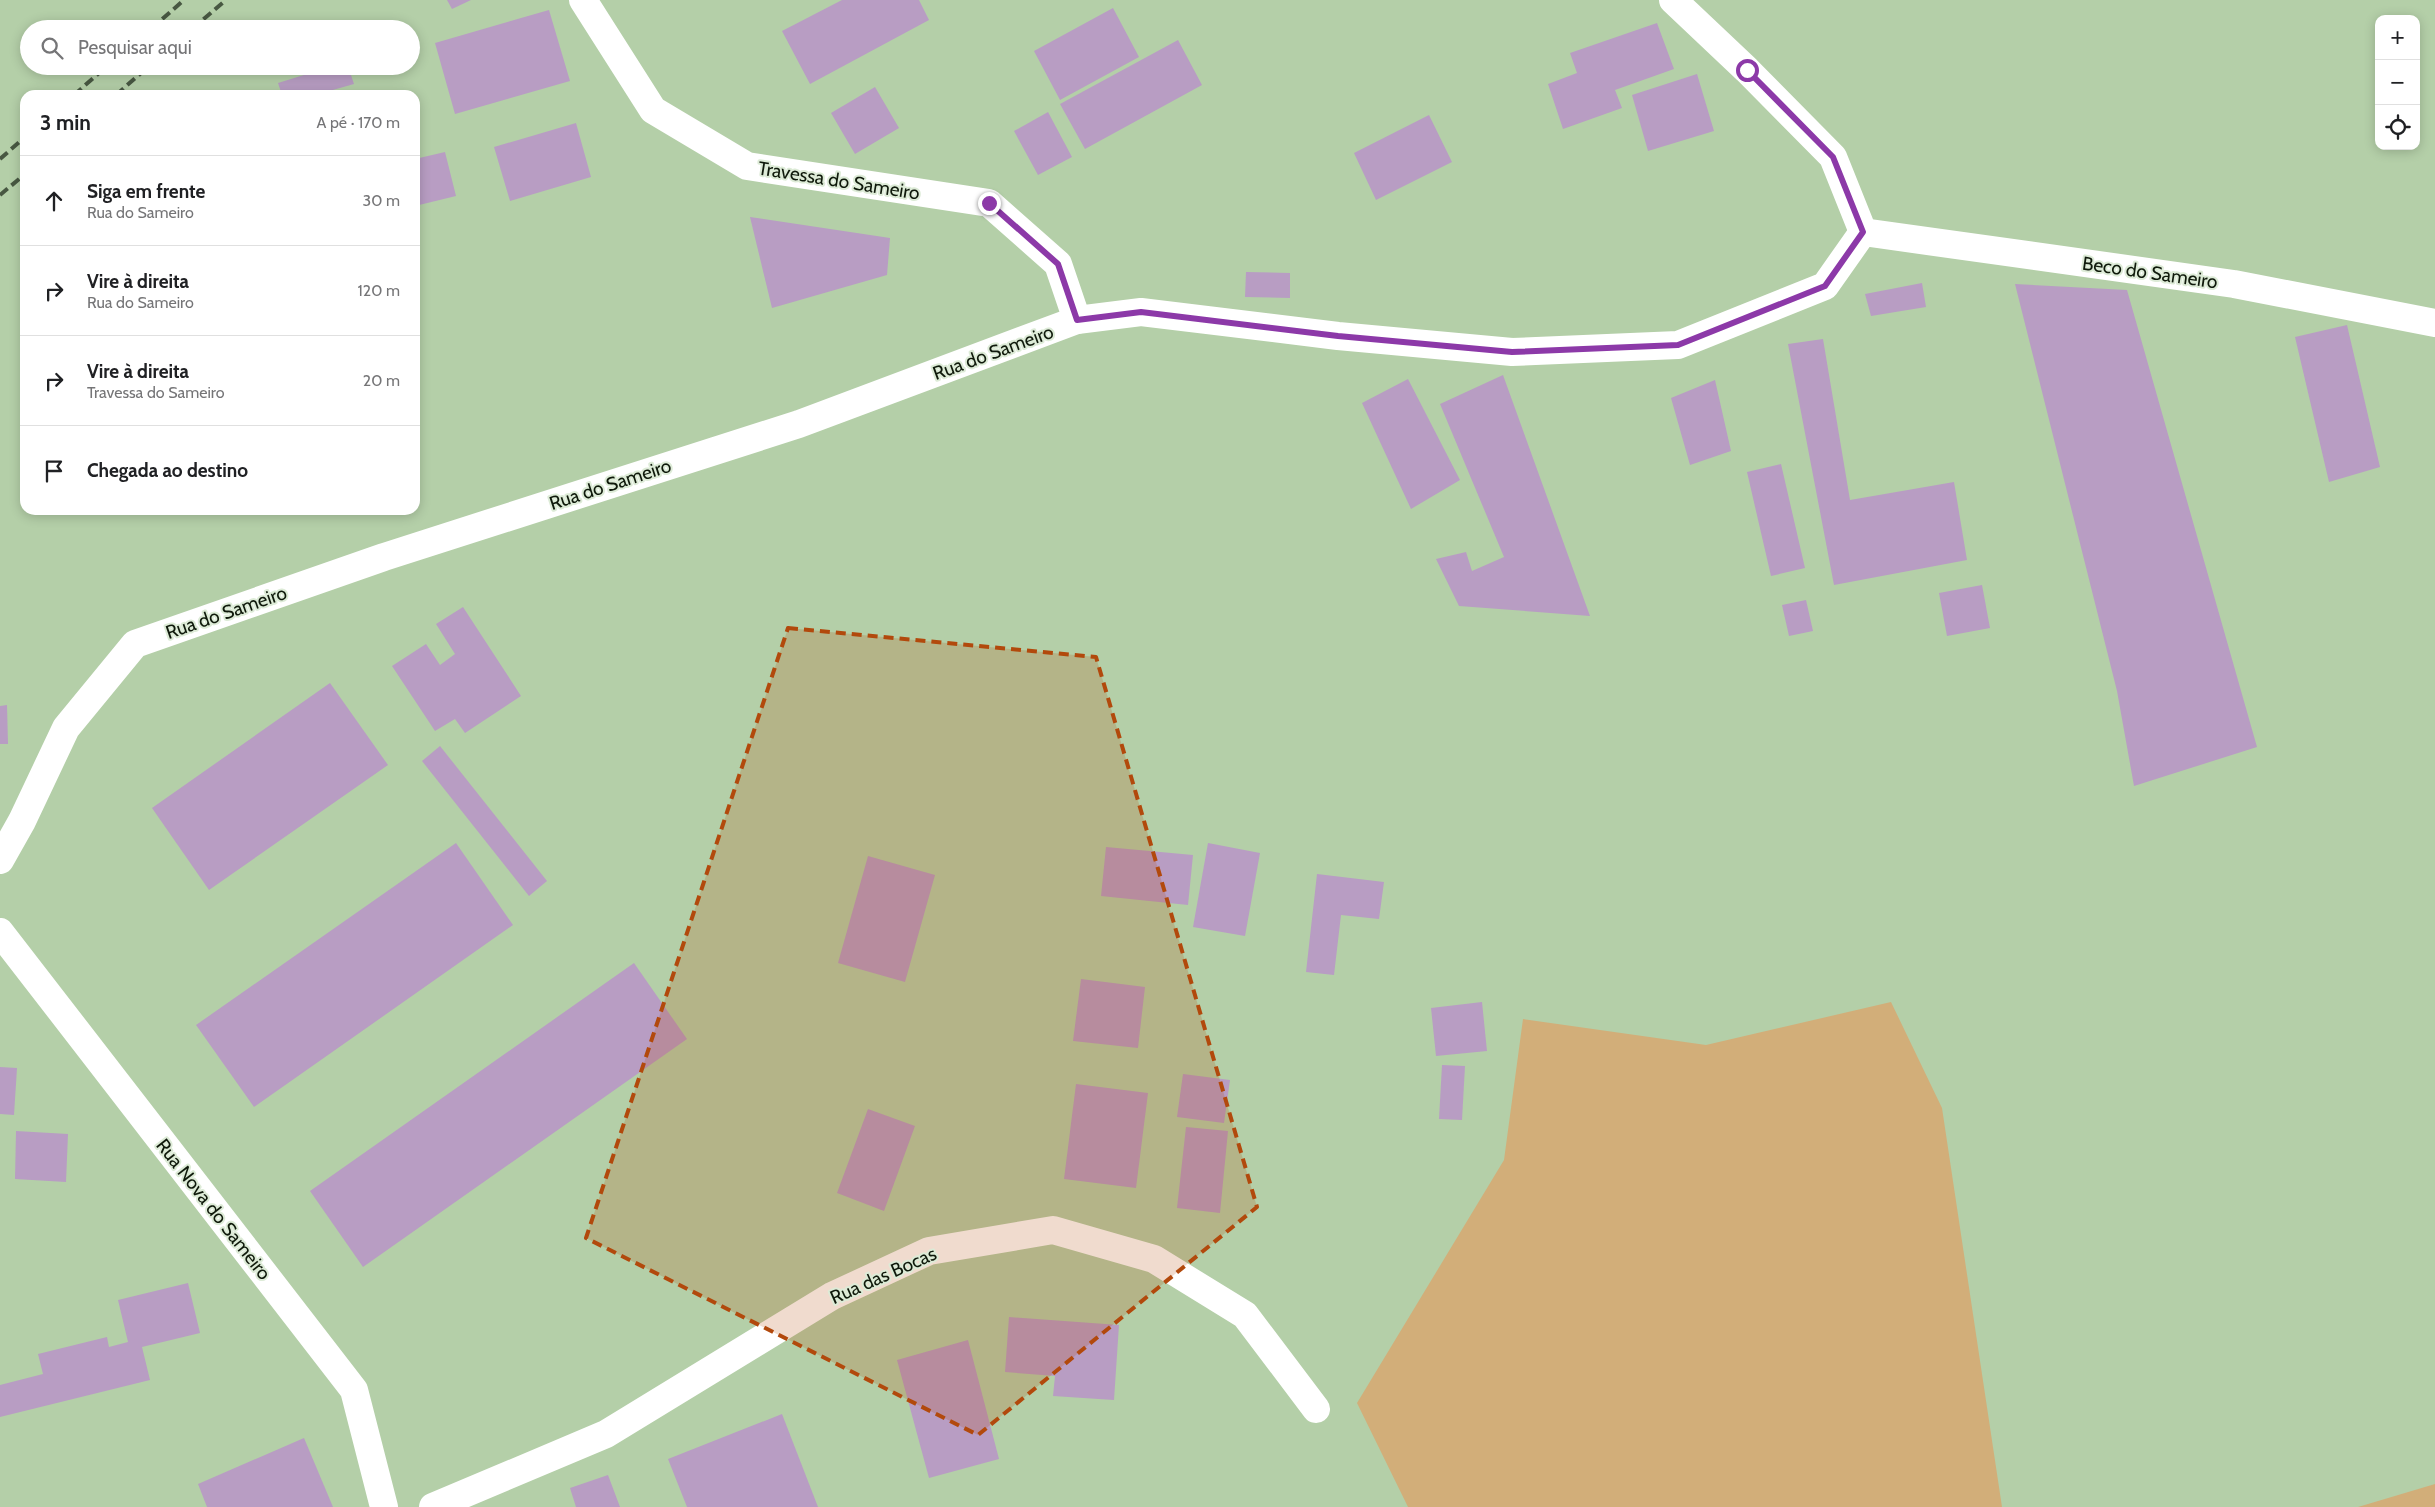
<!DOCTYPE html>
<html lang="pt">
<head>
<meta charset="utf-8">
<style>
  :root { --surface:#fff; --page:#f2f2f2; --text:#202124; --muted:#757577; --line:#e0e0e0 }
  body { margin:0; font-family:Cabin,sans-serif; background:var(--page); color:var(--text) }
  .controls { position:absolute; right:15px; top:15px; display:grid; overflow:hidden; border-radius:10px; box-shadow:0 2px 12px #0003 }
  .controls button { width:45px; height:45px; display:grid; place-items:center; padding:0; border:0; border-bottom:1px solid var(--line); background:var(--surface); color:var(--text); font:25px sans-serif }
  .stop { position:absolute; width:15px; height:15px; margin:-11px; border:4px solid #8c39a8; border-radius:50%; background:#fff }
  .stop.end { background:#8c39a8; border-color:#fff; box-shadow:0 1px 5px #0008 }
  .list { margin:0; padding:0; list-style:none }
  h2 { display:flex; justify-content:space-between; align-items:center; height:65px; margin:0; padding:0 20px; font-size:21px }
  h2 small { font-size:16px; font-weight:400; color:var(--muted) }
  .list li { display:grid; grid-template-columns:32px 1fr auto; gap:15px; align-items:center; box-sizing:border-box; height:90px; padding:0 20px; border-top:1px solid var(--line) }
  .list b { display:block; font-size:19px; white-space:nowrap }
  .list p { margin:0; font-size:16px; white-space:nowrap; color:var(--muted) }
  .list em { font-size:16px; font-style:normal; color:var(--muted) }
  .icon { flex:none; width:28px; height:28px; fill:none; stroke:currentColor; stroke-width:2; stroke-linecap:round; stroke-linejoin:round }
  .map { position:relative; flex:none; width:2435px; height:1507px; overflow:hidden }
  .search { position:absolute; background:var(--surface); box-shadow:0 2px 12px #0003; left:20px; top:20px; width:400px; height:55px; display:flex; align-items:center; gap:12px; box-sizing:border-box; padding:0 18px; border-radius:28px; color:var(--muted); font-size:19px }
  .panel { position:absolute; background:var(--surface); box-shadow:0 2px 12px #0003; left:20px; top:90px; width:400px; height:425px; border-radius:15px }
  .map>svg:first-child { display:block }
  .green { fill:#d2ae79 }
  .building { fill:#b89dc3 }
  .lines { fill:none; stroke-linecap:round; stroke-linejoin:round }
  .minor { stroke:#fff; stroke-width:28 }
  .rail { stroke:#485842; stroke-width:4; stroke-dasharray:10 5; stroke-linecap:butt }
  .route { stroke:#8c39a8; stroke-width:6 }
  .marked { fill:#b2490c; fill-opacity:0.2; stroke:#b2490c; stroke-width:4; stroke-dasharray:10 6; stroke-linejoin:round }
  .labels { text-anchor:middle; stroke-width:4; stroke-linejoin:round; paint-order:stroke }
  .street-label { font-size:19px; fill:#0f190b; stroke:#ddebd7 }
</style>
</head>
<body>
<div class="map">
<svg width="2435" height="1507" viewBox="0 0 2435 1507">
  <rect width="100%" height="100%" fill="#b4cfa8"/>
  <g class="green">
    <path d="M1891 1002 1942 1108 2002 1507H1408L1357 1403 1504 1160 1523 1019 1706 1045Z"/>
    <path d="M2435 1484V1507H2358Z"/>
  </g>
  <g class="building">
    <path d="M447 0H471L452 9Z"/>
    <path d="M842 0H919L929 20 810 84 782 31Z"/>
    <path d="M1113 8 1139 57 1060 100 1034 51Z"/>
    <path d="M549 10 570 81 455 114 435 43Z"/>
    <path d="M1657 23 1674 69 1615 90 1622 108 1563 129 1548 84 1577 73 1570 53Z"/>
    <path d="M1178 40 1202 85 1085 149 1060 104Z"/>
    <path d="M333 66H348L354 84 315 95H282L278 83Z"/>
    <path d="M1697 74 1714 131 1648 151 1632 95Z"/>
    <path d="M875 87 899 128 855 154 831 113Z"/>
    <path d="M1048 112 1072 157 1038 175 1014 131Z"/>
    <path d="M1429 115 1452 162 1376 200 1354 153Z"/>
    <path d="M576 123 591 177 510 201 494 147Z"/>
    <path d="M445 152 456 196 415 206V159Z"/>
    <path d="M750 217 890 238 887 275 772 308Z"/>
    <path d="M1246 272 1290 273V298L1245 297Z"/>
    <path d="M1922 283 1926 307 1871 316 1865 294Z"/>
    <path d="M2015 284 2127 290 2257 747 2134 786 2117 691Z"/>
    <path d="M2347 325 2380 467 2329 482 2295 337Z"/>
    <path d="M1823 339 1850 500 1954 482 1967 560 1834 585 1788 344Z"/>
    <path d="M1503 375 1590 616 1459 606 1436 559 1466 552 1472 571 1504 557 1440 404Z"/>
    <path d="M1408 379 1460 480 1411 509 1362 403Z"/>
    <path d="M1715 380 1731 451 1690 465 1671 398Z"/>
    <path d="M1781 464 1805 568 1771 576 1747 472Z"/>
    <path d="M1982 585 1990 628 1947 636 1939 593Z"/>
    <path d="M1806 600 1813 631 1789 636 1782 605Z"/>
    <path d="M463 607 521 696 465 733 455 719 435 731 392 666 426 644 440 665 455 654 436 624Z"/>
    <path d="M330 683 388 765 209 890 152 808Z"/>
    <path d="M7 705 8 744H0V706Z"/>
    <path d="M440 746 547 881 529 896 422 761Z"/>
    <path d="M456 843 513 925 254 1107 196 1025Z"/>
    <path d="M1208 843 1260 853 1245 936 1193 927Z"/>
    <path d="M1106 847 1193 855 1188 905 1101 896Z"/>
    <path d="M868 856 935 875 905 982 838 963Z"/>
    <path d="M1317 874 1384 882 1379 919 1341 915 1334 975 1306 972Z"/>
    <path d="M634 963 687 1039 363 1267 310 1191Z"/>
    <path d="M1081 979 1145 987 1138 1048 1073 1041Z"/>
    <path d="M1482 1002 1487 1051 1436 1056 1431 1008Z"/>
    <path d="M1442 1065 1465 1066 1462 1120 1439 1119Z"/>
    <path d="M0 1067 17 1068 14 1115 0 1114Z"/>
    <path d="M1183 1074 1230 1080 1224 1123 1177 1117Z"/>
    <path d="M1076 1084 1148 1093 1136 1188 1064 1179Z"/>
    <path d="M868 1109 915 1126 884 1211 837 1193Z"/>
    <path d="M1186 1127 1228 1131 1220 1213 1177 1208Z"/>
    <path d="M16 1131 68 1134 66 1182 15 1179Z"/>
    <path d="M188 1283 200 1333 142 1347 150 1380 0 1417V1385L43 1374 38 1354 107 1337 109 1347 128 1342 118 1300Z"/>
    <path d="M1009 1317 1119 1325 1114 1400 1053 1396 1055 1376 1005 1372Z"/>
    <path d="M968 1340 999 1459 929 1478 897 1360Z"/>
    <path d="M782 1414 818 1507H687L668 1459Z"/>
    <path d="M304 1438 333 1507H207L198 1484Z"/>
    <path d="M608 1475 620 1507H576L570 1488Z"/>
  </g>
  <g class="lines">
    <g class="minor">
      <path d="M583 0 653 110 747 166 989 203 1058 264 1077 320"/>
      <path d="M1673 0 1747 70 1833 157 1863 232"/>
      <path d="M1863 232 2234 284 2435 323"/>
      <path d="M0 860 22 821 66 728 135 644 384 557 799 424 1077 320 1141 312 1338 336 1512 352 1678 345 1825 286 1863 232"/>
      <path d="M0 932 354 1390 384 1507"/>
      <path d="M433 1507 606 1434 832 1296 929 1251 1053 1230 1154 1259 1245 1315 1316 1409"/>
    </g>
    <g class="rail">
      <path d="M151 29 184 0"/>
      <path d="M192 29 226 0"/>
      <path d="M74 95 107 66"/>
      <path d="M116 95 149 66"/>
      <path d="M0 159 25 137"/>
      <path d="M0 195 25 174"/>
    </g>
  </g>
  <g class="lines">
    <path class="route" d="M989 203 1058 264 1077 320 1141 312 1338 336 1512 352 1678 345 1825 286 1863 232 1833 157 1747 70"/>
  </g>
  <path class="marked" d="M788 628 1096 657 1257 1207 978 1435 586 1238Z"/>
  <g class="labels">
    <g class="street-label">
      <text transform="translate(839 180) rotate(9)" y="7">Travessa do Sameiro</text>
      <text transform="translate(2150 272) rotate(8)" y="7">Beco do Sameiro</text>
      <text transform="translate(993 352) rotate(-20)" y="7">Rua do Sameiro</text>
      <text transform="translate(610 484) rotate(-18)" y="7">Rua do Sameiro</text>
      <text transform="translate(226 612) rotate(-19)" y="7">Rua do Sameiro</text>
      <text transform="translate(214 1209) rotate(52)" y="7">Rua Nova do Sameiro</text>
      <text transform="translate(883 1275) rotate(-24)" y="7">Rua das Bocas</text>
    </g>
  </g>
</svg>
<div class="controls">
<button>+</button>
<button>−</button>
<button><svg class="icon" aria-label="locate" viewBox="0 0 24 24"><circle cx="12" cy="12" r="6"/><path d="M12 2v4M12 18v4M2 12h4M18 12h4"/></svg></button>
</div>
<div class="stop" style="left:1747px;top:70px"></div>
<div class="stop end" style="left:989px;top:203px"></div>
<div class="search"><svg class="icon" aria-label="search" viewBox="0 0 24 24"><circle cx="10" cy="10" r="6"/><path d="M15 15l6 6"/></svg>Pesquisar aqui</div>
<section class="panel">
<h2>3 min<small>A pé · 170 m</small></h2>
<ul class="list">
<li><svg class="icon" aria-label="ahead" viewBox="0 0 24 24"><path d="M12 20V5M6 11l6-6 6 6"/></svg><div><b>Siga em frente</b><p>Rua do Sameiro</p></div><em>30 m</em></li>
<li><svg class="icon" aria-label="right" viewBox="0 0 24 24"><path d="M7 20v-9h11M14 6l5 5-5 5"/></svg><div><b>Vire à direita</b><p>Rua do Sameiro</p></div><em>120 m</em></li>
<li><svg class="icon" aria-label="right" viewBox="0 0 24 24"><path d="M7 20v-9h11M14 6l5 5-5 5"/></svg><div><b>Vire à direita</b><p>Travessa do Sameiro</p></div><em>20 m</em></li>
<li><svg class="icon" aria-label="arrive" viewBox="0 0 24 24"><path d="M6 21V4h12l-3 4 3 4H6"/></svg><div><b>Chegada ao destino</b></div></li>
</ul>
</section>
</div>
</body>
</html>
